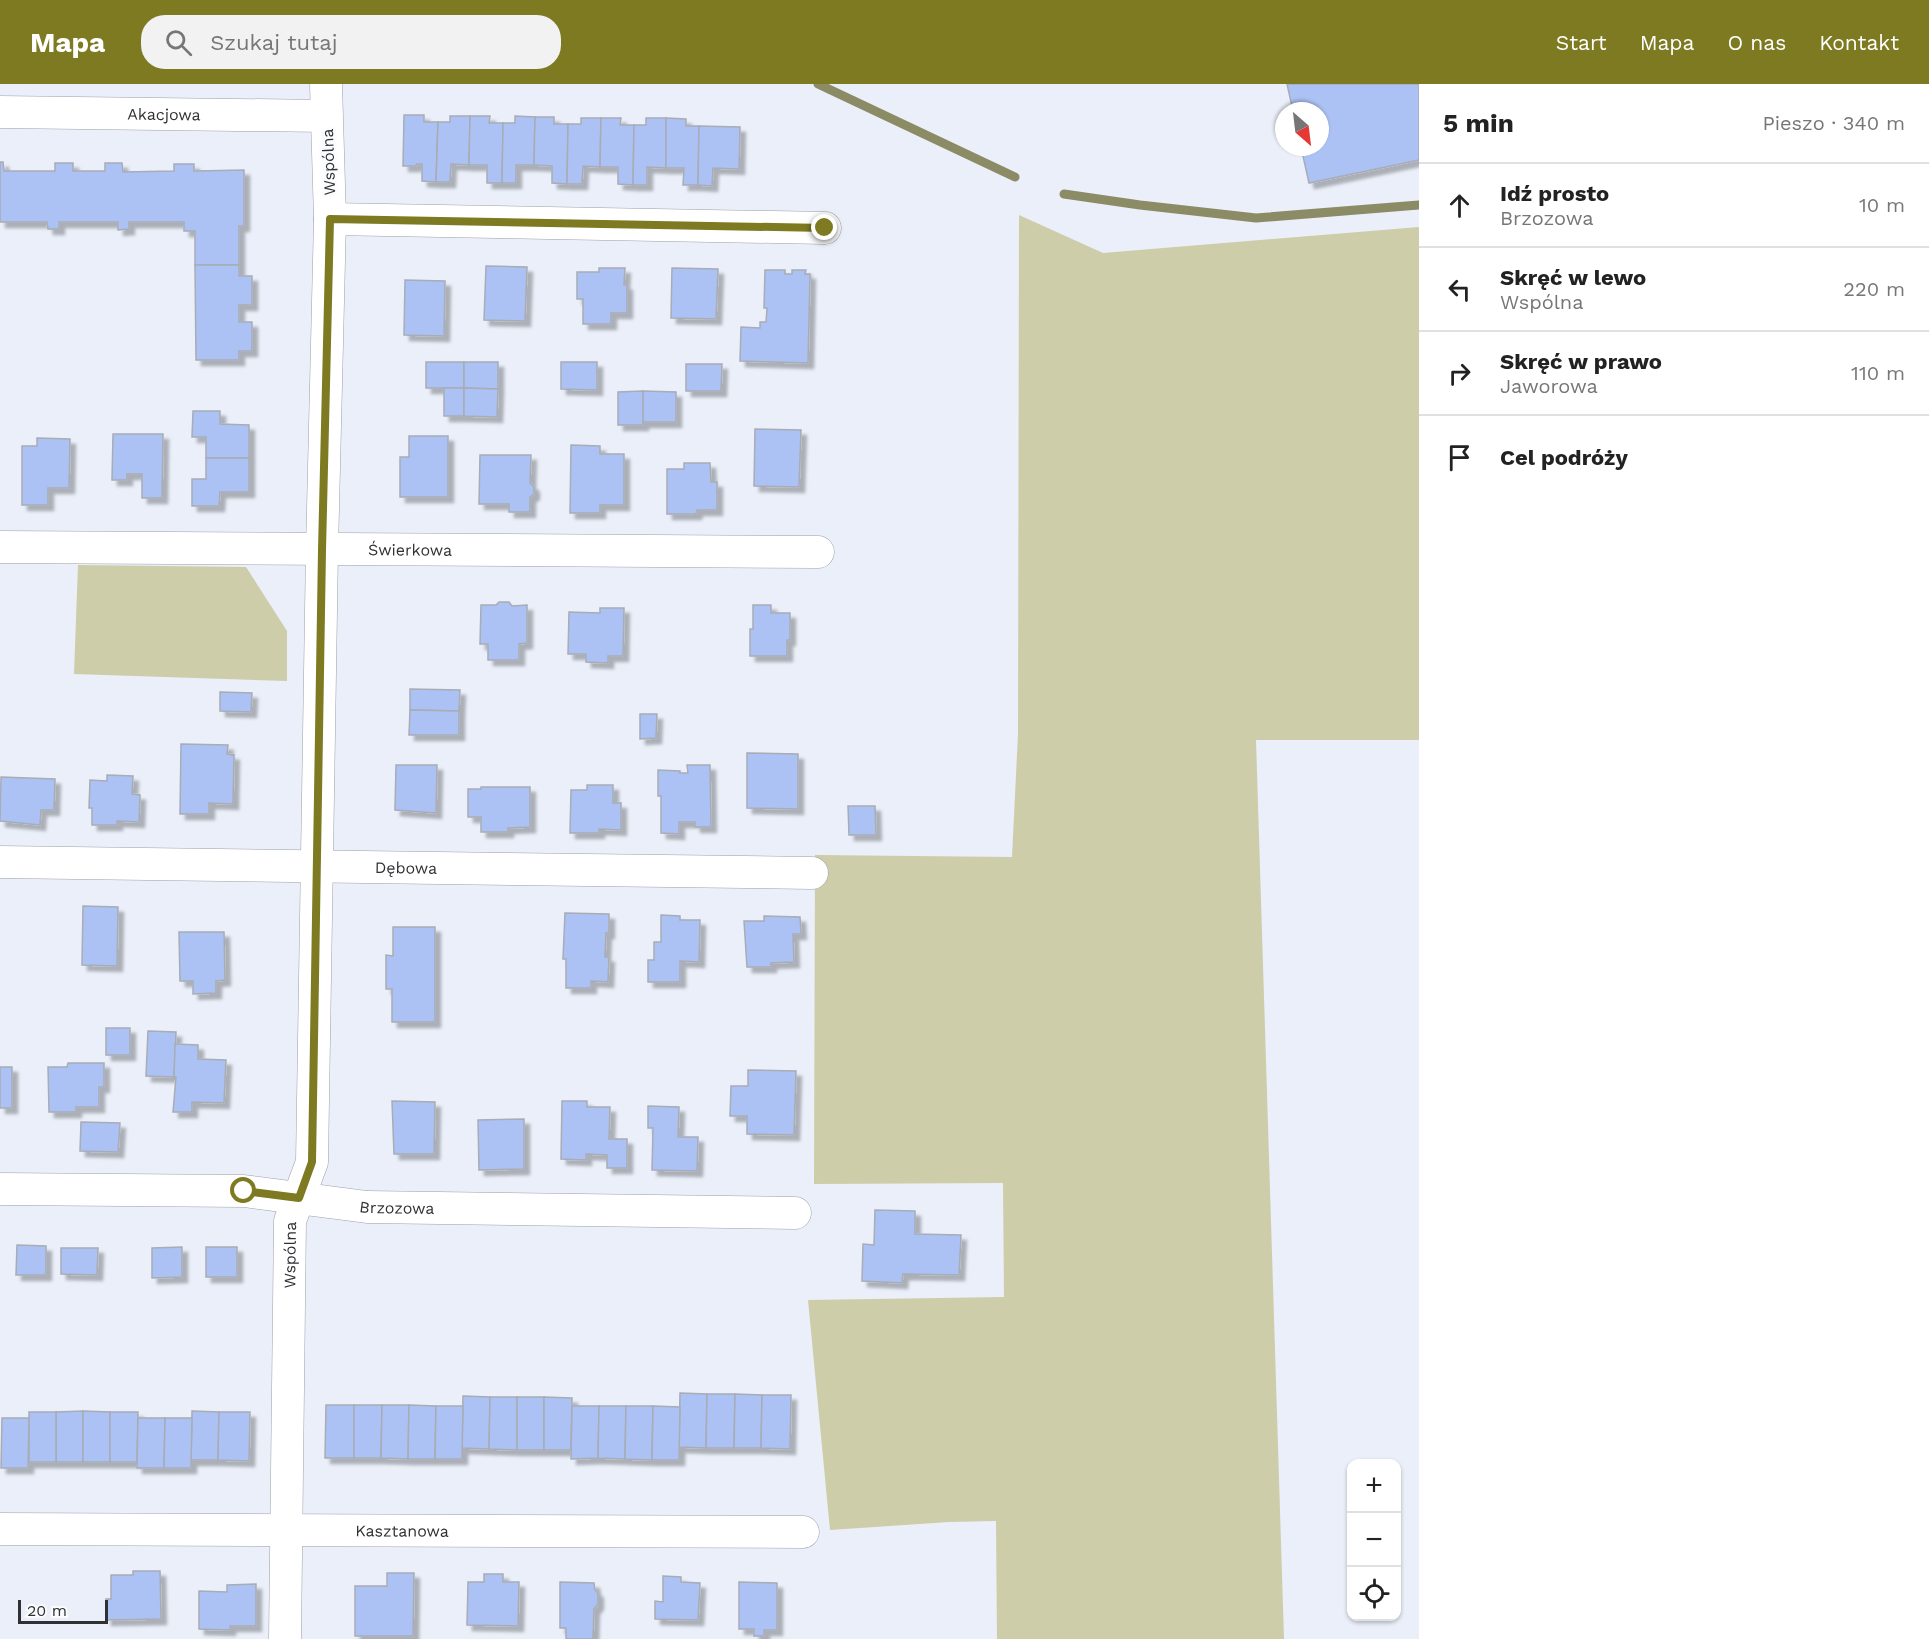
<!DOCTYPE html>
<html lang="pl">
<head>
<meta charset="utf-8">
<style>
  :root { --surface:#fff; --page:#f2f2f2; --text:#222; --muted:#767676; --line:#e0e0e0; --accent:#7d7a21 }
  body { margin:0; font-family:"Work Sans",sans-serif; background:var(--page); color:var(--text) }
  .controls { position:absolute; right:18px; bottom:18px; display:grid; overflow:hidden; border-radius:12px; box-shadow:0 2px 4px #0004 }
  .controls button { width:54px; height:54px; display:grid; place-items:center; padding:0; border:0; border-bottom:2px solid var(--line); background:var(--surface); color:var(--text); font:30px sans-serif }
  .compass { position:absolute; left:1275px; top:18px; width:54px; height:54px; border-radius:50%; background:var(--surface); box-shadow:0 2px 4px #0004; rotate:152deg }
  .scale { position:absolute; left:18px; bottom:15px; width:90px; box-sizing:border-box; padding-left:6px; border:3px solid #2f3134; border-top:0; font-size:16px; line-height:21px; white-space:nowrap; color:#2f3134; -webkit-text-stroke:4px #fbfcfe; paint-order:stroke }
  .stop { position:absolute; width:18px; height:18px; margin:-14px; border:4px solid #7d7a21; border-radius:50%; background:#fff }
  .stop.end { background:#7d7a21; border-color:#fff; box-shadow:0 2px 6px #0008 }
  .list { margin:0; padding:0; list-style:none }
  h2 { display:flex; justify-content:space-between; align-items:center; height:78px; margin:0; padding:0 24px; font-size:26px }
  h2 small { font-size:20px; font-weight:400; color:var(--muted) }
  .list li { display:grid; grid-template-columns:39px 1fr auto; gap:18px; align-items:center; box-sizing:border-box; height:84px; padding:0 24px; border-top:2px solid var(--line) }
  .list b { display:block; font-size:22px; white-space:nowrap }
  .list p { margin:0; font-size:20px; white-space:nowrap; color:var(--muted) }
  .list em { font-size:20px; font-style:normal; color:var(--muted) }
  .icon { flex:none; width:33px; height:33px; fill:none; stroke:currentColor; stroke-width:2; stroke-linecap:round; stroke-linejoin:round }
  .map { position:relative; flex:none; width:1419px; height:1555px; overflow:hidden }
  header { display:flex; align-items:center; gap:36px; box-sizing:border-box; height:84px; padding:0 30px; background:var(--accent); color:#fff }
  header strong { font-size:28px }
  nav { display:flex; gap:33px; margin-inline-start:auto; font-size:21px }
  .search { width:420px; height:54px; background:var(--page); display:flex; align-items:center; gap:15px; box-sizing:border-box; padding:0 21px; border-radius:24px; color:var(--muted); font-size:22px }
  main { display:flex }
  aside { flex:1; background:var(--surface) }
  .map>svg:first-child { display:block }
  .green { fill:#cdcda9 }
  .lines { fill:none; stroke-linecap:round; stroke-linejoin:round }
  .stream { stroke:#8b8b66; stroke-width:9 }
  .building { fill:#adc2f4; stroke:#a7acb5; stroke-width:1.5; filter:url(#shadow) }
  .street-casing { stroke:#9ca0a9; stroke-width:33 }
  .street { stroke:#fff; stroke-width:32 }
  .route { stroke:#7d7a21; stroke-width:8 }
  .labels { text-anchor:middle; stroke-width:6; stroke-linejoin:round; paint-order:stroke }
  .street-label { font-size:16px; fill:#2f3134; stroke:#fbfcfe }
</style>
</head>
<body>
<header>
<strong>Mapa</strong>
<div class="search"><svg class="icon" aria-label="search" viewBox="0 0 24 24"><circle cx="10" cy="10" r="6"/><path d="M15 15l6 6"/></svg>Szukaj tutaj</div>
<nav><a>Start</a><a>Mapa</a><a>O nas</a><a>Kontakt</a></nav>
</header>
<main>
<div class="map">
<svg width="1419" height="1555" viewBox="0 0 1419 1555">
  <defs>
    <filter id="shadow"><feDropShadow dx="5.5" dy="5.5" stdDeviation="1.5" flood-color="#0004"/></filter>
  </defs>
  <rect width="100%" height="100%" fill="#eaeff9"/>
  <g class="green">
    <path d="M1019 131 1103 169 1419 143V656H1256L1284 1555H997L996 1437 949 1438 830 1446 808 1216 1004 1213 1003 1099 814 1100 815 771 1012 773 1018 650Z"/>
    <path d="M78 481 246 483 287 547V597L74 590Z"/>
  </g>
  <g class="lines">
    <g class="stream">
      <path d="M818 0 1015 93"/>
      <path d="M1064 110 1140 121 1256 134 1419 121"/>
    </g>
  </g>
  <g class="building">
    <path d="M1287 0H1419V76L1309 99 1301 63H1320V27H1293Z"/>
    <path d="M404 31H424V38H438L436 98 422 97V80H417L416 82H403Z"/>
    <path d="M450 32H470L469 81 451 80 450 98H436L438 38H450Z"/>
    <path d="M470 32H490L489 39H503L502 99H487V81H469Z"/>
    <path d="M515 32 535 33 534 81H516V99H502L503 39H515Z"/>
    <path d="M535 33H554V40H568L567 100 552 99V82L534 81Z"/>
    <path d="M581 34H601L600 83 583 82 582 100H567L568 40H581Z"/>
    <path d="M601 34H621L620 41H634L633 101 618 100V83H600Z"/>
    <path d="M646 34H666V84L647 83V101H633L634 41H646Z"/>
    <path d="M666 34 686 35V42H699L698 101H683L684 84H666Z"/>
    <path d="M699 42 740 43 739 85 713 84 712 102 698 101Z"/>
    <path d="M0 78H3L4 87H55V79H73V87H105V79H122L123 88 174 87V80H194V87L244 86V142H239V181H195V147H184V138H129V145L118 146V138H59V145H48L47 138H0Z"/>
    <path d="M195 181H239V192H252V221H239V238H252V267H239V276H196Z"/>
    <path d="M486 182 527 183 525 237 484 236Z"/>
    <path d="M599 184H625L624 201H627V229H611V240H583V215H577V188H599Z"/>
    <path d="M672 184 718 185 716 235 671 234Z"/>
    <path d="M765 186H785V190H792V186H806L805 190H810L808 279 740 277 741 243 760 244V238H766L767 224H764Z"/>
    <path d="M405 196 445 197 444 252 404 251Z"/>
    <rect x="426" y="278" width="38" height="26"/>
    <path d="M464 278H498V305L464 304Z"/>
    <path d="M561 278H597V306L561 305Z"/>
    <path d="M686 280H722L721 307H686Z"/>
    <rect x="444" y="304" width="20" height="28"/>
    <path d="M464 304 498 305 497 333 464 332Z"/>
    <path d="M643 307 676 308V338H643Z"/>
    <path d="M643 307V341H618V308Z"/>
    <path d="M193 327H220V340L249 341V374H206V353H192Z"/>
    <path d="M755 345 801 346 799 403 754 402Z"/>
    <path d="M113 350H163L162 414H142V390H127V396H112Z"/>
    <path d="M409 352H448V413H400V373H409Z"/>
    <path d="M37 354 70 355 69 404H48V421H22V362H37Z"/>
    <path d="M571 361 600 362V370H624V421H600V429H570Z"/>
    <path d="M480 371H531L530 399 534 403V410L530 413V428H509V420H479Z"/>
    <path d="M206 374H249V408H220L219 422H192V395H206Z"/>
    <path d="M684 379H710L711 398H717V426H697L696 430H667V385H684Z"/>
    <path d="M499 518H509L512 522 527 521V559L519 560V576H488V560H480L481 521H496Z"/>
    <path d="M753 521H771V529H790V556H787V572H750V545H753Z"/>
    <path d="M600 524H624L623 572H608V579L586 578V570H568L569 528 600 529Z"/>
    <path d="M410 605 460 606 459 627 410 626Z"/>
    <path d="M220 608 252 609 251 628 220 627Z"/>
    <path d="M410 626 459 627V651H409Z"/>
    <path d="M640 630H657L656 654 640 655Z"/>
    <path d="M181 660 228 661 227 670 234 671 233 720 209 719V730H180Z"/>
    <path d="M747 669 798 670V725L747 724Z"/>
    <path d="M396 681H437L436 729 395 726Z"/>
    <path d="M687 681H710L711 743H695V738H679V750L661 749V712H658V686L680 687V689H688Z"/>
    <path d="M107 691 133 692 132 710 140 711 139 738 117 737V741H92V724H89L90 696 107 697Z"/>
    <path d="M1 693 55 695 54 726H41L40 741 0 737Z"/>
    <path d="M587 701H613V719H621V746L599 745V749H570L571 706H587Z"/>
    <path d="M481 703H530V743L508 744V748H481V733H468V705H481Z"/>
    <path d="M848 722H875L876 751H849Z"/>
    <path d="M83 822 118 823 117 882 82 881Z"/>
    <path d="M565 829 609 830V849H606L605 873H609L608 898 591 897V904H566V875H563Z"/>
    <path d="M661 831 680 832V836H700L699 878 680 877V898H648V876H654V858H661Z"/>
    <path d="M764 832 800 833 801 850H793L794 878 771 879V883H747L744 837H764Z"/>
    <path d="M393 843H435V938H392V905H386V871L393 872Z"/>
    <path d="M179 848H224L225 896 216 897V909L193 910V897H180Z"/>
    <rect x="106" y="944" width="24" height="27"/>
    <path d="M148 947 176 948 174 993 146 992Z"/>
    <path d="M175 960 198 961V975L226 976 224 1019 192 1018V1028H173L176 993H174Z"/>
    <path d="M68 979H104V1003H99V1023H76V1028H49L48 983H67Z"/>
    <rect x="0" y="983" width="12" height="41"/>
    <path d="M748 986 796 987 794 1051 747 1050V1032H730L731 1002H748Z"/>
    <path d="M392 1017 435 1018 434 1070H394Z"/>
    <path d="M562 1017H587V1023H610L609 1055H627V1084H607V1071L586 1070V1076L561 1075Z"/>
    <path d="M648 1022 679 1023 678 1053H698L697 1087 652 1086 653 1044H648Z"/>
    <path d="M524 1035V1085L479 1086 478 1036Z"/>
    <path d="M81 1038 120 1039 118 1068 80 1067Z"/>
    <path d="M875 1126 915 1127V1150L961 1151 959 1191 903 1190 902 1199 862 1197 863 1160 874 1161Z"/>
    <path d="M17 1161 46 1162V1191H16Z"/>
    <path d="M182 1163V1193L152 1194V1164Z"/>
    <rect x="206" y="1163" width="31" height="30"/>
    <path d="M61 1164H98L97 1191 61 1190Z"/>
    <path d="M680 1309 707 1310 706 1364 679 1363Z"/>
    <path d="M707 1310H735L734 1364H706Z"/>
    <path d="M735 1310 762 1311 761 1364H734Z"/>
    <path d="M762 1311H791L790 1365 761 1364Z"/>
    <path d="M463 1312 490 1313 489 1365 462 1364Z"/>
    <path d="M490 1313H517V1366L489 1365Z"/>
    <rect x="517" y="1313" width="27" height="53"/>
    <path d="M544 1313 572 1314 571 1366H544Z"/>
    <path d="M326 1321H354V1374H325Z"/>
    <path d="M354 1321H382L381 1374H354Z"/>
    <path d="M382 1321H409L408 1375 381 1374Z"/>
    <path d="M409 1321 436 1322 435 1375H408Z"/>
    <path d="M436 1322H463L462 1375H435Z"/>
    <path d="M572 1322H599L598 1374 571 1375Z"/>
    <path d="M599 1322H626L625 1375 598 1374Z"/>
    <path d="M626 1322H653L652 1376 625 1375Z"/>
    <path d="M653 1322 680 1323 679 1376H652Z"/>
    <path d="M83 1327V1378H56V1328Z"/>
    <path d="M83 1327 110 1328V1378H83Z"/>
    <path d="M192 1327 219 1328 218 1376H191Z"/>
    <rect x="29" y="1328" width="27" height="50"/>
    <path d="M110 1328H138L137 1378H110Z"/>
    <path d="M219 1328H250L249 1377 218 1376Z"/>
    <path d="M2 1334H29L28 1384H1Z"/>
    <path d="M138 1334H165L164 1384H137Z"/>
    <path d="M165 1334H192L191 1384H164Z"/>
    <path d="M133 1487H160L161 1535 106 1536V1515H111V1491H133Z"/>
    <path d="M387 1489H414L413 1552H355V1502H387Z"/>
    <path d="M484 1490H503V1498H519L518 1542 467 1541 468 1498H484Z"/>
    <path d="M663 1492 681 1493V1498L700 1499 698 1536 655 1535V1517L663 1518Z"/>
    <path d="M560 1498 594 1499 595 1506 598 1509V1520L594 1525 593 1555H566V1544H560Z"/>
    <path d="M739 1498 777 1499V1546H764V1552H754V1545H739Z"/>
    <path d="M256 1500V1542H230V1546L199 1545V1507L227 1508V1501Z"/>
  </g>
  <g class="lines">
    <g class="street-casing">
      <g id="street">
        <path id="s1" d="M0 28 326 32"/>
        <path d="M330 135 825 144"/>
        <path id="s2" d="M0 463 818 468"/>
        <path id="s3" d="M0 778 812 789"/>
        <path id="s4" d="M0 1105 244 1107 367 1123 795 1129"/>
        <path id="s5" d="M0 1445 803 1448"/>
        <path id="s6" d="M285 1555 290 1137 312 1078 322 466 330 135 326 0"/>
      </g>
    </g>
    <use href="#street" class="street"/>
  </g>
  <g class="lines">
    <path class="route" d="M244 1107 299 1114 312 1078 322 466 330 135 825 144"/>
  </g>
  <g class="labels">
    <g class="street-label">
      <text dy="6" stroke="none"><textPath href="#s1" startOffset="164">Akacjowa</textPath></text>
      <text transform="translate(328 78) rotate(-92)" y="6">Wspólna</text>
      <text dy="6" stroke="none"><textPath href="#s2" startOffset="410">Świerkowa</textPath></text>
      <text dy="6" stroke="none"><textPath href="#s3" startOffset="406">Dębowa</textPath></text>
      <text dy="6" stroke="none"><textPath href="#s4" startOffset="398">Brzozowa</textPath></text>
      <text dy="6" stroke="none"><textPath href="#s6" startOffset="384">Wspólna</textPath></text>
      <text dy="6" stroke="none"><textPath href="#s5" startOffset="402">Kasztanowa</textPath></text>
    </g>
  </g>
</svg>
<div class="controls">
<button>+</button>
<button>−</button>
<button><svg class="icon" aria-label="locate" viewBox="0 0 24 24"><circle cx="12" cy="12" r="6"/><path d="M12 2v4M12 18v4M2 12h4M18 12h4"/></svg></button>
</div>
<svg class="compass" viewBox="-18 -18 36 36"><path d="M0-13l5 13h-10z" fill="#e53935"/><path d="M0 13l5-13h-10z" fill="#767676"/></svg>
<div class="scale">20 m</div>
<div class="stop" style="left:244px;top:1107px"></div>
<div class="stop end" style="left:825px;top:144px"></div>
</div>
<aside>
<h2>5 min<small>Pieszo · 340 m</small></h2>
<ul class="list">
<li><svg class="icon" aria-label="ahead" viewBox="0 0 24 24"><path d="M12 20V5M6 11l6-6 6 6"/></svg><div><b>Idź prosto</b><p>Brzozowa</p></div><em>10 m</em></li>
<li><svg class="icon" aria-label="left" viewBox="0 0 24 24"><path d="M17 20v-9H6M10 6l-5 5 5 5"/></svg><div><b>Skręć w lewo</b><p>Wspólna</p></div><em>220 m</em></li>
<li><svg class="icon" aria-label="right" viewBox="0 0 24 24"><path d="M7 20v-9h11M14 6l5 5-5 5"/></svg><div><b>Skręć w prawo</b><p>Jaworowa</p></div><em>110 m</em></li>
<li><svg class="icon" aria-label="arrive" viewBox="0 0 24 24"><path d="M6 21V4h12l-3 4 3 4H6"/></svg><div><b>Cel podróży</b></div></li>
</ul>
</aside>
</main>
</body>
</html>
